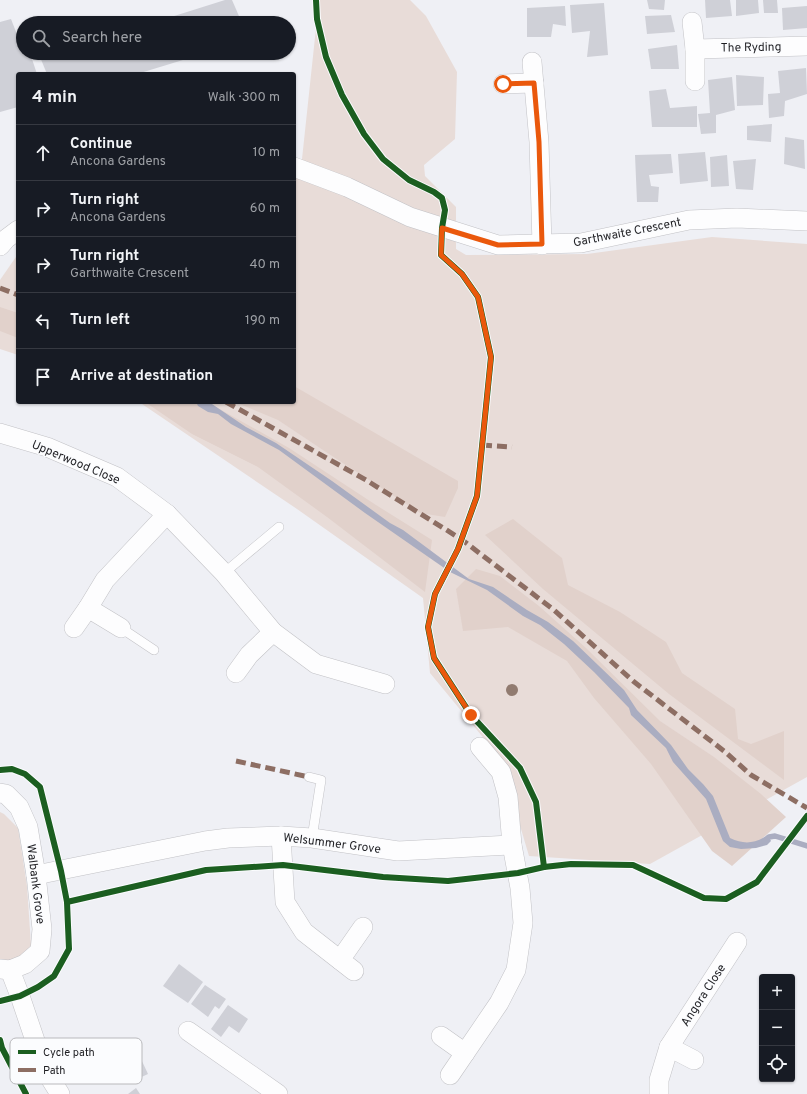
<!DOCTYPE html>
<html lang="en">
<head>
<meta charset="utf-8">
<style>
  :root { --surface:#171b24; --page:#20242c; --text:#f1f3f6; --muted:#9ea1a6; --line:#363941 }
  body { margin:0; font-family:Overpass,sans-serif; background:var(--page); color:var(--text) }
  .controls { position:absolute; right:12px; bottom:12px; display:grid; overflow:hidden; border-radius:4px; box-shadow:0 1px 3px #0004 }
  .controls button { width:36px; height:36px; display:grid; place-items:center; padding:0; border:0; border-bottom:1px solid var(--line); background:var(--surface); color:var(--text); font:20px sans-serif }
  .stop { position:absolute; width:12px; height:12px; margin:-9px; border:3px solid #ea580c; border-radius:50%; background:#fff }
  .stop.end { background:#ea580c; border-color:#fff; box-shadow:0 1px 4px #0008 }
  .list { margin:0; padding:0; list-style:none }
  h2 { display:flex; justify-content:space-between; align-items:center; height:52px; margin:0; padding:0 16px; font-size:17px }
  h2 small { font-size:13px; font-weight:400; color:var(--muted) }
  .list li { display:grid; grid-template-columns:26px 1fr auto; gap:12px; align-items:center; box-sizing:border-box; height:56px; padding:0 16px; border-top:1px solid var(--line) }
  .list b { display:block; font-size:15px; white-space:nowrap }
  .list p { margin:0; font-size:13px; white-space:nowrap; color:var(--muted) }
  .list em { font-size:13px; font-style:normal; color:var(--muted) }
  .icon { flex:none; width:22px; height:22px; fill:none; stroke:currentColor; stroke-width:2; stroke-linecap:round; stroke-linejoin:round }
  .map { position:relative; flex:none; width:807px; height:1094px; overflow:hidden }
  .search { position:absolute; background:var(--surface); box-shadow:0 1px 3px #0004; left:16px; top:16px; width:280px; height:44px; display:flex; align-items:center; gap:10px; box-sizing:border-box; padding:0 14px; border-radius:22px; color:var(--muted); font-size:15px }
  .panel { position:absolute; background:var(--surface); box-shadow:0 1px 3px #0004; left:16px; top:72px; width:280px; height:332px; border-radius:4px }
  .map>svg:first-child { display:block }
  .green { fill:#e8dcd8 }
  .forest { fill:#e1d1cb }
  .water { fill:#aaadc1 }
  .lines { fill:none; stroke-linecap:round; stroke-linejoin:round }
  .stream { stroke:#aaadc1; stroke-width:5.5 }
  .building { fill:#cfd0d7 }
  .service-casing { stroke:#c2c2c6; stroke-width:10 }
  .minor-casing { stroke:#c2c2c6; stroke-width:20 }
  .service { stroke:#fdfdfe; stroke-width:9 }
  .minor { stroke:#fdfdfe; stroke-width:19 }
  .quiet { stroke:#8d6e63; stroke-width:5; stroke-dasharray:10 5; stroke-linecap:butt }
  .cycleway-casing { stroke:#fbfcfe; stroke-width:8 }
  .cycleway { stroke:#1b5e20; stroke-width:6 }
  .tree { fill:#917b70 }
  .route { stroke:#ea580c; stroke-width:5 }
  .labels { text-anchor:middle; stroke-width:3; stroke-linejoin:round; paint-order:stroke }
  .street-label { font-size:12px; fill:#1e1e22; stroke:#fbfcfe }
  .key { fill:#fbfcfe; stroke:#b9b9bc; stroke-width:1 }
  .key-label { font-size:11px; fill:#1e1e22 }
</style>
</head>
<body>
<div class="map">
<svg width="807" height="1094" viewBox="0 0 807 1094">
  <rect width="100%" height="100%" fill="#eff0f5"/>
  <g class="green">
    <path d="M319 0H410L426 16 457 72 455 139 424 165 425 176 456 207V249L466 255 587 254 712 237 807 244V777L650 864 529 856 500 758 430 673 423 598 297 509 139 402H294V160L302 159Z"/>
    <path d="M18 254V355L0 349V280Z"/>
    <path d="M0 812 4 814 18 828 27 886 31 945 19 961 0 963Z"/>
  </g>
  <g class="forest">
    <path d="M0 307 18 313V338L0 331Z"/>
    <path d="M294 386 458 481V488L445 517 420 513 332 456 278 420 235 402H294Z"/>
    <path d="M145 402H207L289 448 376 505 432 540 425 592 327 517 258 467 192 434Z"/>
    <path d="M513 519 562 558 568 585 620 612 666 642 682 673 735 709 738 739 751 744 784 731V780L669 694 543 589 485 535Z"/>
    <path d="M476 569 500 576 539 606 586 648 660 721 714 757 761 794 786 817 732 866 712 851 651 764 594 698 567 661 508 627 463 631 456 589Z"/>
  </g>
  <path class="water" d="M196 402H209L246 427 276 443 332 481 390 523 403 530 469 579 493 587 527 610 548 622 573 641 624 690 637 710 671 745 688 769 703 784 713 796 730 838C743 844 752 844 765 837H769L771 841 767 845 756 848 741 849 730 847 723 841 706 799 673 762 666 748 631 715 629 708 594 672 564 644 540 625 523 616 487 590 450 572 365 513 279 450 231 424 218 414 208 412 198 406Z"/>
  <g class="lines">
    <path class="stream" d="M764 841 769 837 775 836 807 846"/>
  </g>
  <g class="building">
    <path d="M225 0H232L242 23H152Z"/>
    <path d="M647 0H665L664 10 649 9Z"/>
    <path d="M705 0H730L732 16 706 18Z"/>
    <path d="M736 0H758L759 13 736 16Z"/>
    <path d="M763 0H777L778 13H764Z"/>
    <path d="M604 3 608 55 587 57 590 31 572 33 570 5Z"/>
    <path d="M565 6 566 26 553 24 551 37H527V8Z"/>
    <path d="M807 6V28L783 30 782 8Z"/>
    <path d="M671 15 675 32 647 34 645 16Z"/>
    <path d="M11 19 18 37 23 35V53H30L37 74H18V107L0 112V22Z"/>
    <path d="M677 45 679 69H651L648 49Z"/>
    <path d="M53 53H206L137 74H47L40 57Z"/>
    <path d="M806 68 807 94 785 101 784 116 769 118 768 94 780 93 778 71Z"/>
    <path d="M736 75 764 77 763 105 737 106Z"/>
    <path d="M732 77 735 110 716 115V133L701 134 698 114 710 113 708 80Z"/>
    <path d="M666 89 670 108 697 106V127H652L649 91Z"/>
    <path d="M772 124 771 142 747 140V126Z"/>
    <path d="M785 137 804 140 805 169 784 164Z"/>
    <path d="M705 152 708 181 680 184 678 154Z"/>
    <path d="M671 154 673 173 649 175 651 186 659 187 658 202H637L635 155Z"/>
    <path d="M727 155 729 186 711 187 710 157Z"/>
    <path d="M756 159 753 190 736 189 733 161Z"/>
    <path d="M179 964 203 982 188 1003 163 986Z"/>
    <path d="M205 985 226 999 219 1009 215 1006 208 1017 191 1004Z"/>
    <path d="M228 1005 248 1019 239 1033 229 1026 221 1037 211 1029Z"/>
    <path d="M121 1039 133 1063 141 1059 148 1074 133 1081 125 1067 111 1074 98 1050Z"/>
    <path d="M136 1088 140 1094H128Z"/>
  </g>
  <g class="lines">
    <g class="service-casing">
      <g id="service">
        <path d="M224 573 279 527"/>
        <path d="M121 628 154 650"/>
        <path d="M309 777 321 780 312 838"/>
      </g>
    </g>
    <g class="minor-casing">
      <g id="minor">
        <path d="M692 22 695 49V81"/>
        <path d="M695 49 807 46"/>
        <path d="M532 62 539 142 542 245"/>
        <path d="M503 84 534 83"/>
        <path d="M294 167 347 187 410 217 498 245 581 243 689 220 737 218 807 221"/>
        <path d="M0 246 6 239 18 230"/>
        <path d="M0 433 47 447 117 477 167 514 224 573 273 632 316 664 385 684"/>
        <path d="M88 608 121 628"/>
        <path d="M74 628 88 608 105 580 167 514"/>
        <path d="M236 673 249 655 273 632"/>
        <path d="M0 793 6 794 19 807 28 827 36 875 42 929 40 951 25 964 10 970 0 969"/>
        <path d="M281 836 285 902 304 932 354 971"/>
        <path d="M36 875 205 841 228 838 281 836 312 838 398 851 512 845"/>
        <path d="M340 960 363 927"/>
        <path d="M10 970 20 996 45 1070 60 1094"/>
        <path d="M188 1031 278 1094"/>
        <path d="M441 1036 465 1053"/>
        <path d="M669 1047 694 1060"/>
        <path d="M450 1075 499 1003 516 970 523 923 520 888 512 845 508 797 501 772 480 747"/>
        <path d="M659 1094V1080L669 1047 737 942"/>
      </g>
    </g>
    <use href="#service" class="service"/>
    <use href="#minor" class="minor"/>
    <g class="quiet">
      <path d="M0 288 18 295"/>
      <path d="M226 402 366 480 461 539 554 610 633 681 724 751 751 775 807 808"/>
      <path d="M482 445 512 447"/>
      <path d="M236 761 309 777"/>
    </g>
    <g class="cycleway-casing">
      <g id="cycleway">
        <path d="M316 0 317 19 326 57 342 95 364 134 383 159 409 180 434 192 442 198 445 210 442 228 441 255 462 274 478 297 491 357 477 496 458 549 435 594 428 627 434 658 471 715 520 768 536 802 544 867"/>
        <path d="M0 770 12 769 25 774 40 787 61 871 67 902"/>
        <path d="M0 1001 20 996 38 987 54 976 69 949 67 902 206 870 283 865 383 877 448 881 518 873 544 867 571 864 633 865 704 898 726 899 757 882 807 816"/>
        <path d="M0 1040 2 1048 26 1094"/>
      </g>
    </g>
    <use href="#cycleway" class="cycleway"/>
  </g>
  <circle class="tree" cx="512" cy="690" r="6"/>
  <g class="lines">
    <path class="route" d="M471 715 434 658 428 627 435 594 458 549 477 496 491 357 478 297 462 274 441 255 442 228 498 245 542 244 539 142 534 83 503 84"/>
  </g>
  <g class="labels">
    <g class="street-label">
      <text transform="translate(751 47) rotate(-1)" y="4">The Ryding</text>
      <text transform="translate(627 232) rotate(-11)" y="4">Garthwaite Crescent</text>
      <text transform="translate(76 462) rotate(23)" y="4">Upperwood Close</text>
      <text transform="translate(332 843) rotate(7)" y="4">Welsummer Grove</text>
      <text transform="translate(36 884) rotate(83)" y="4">Walbank Grove</text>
      <text transform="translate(703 995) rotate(-57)" y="4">Angora Close</text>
    </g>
  </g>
  <rect x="10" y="1038" width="132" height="46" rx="6" class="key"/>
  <rect x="18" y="1050" width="18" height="4" fill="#1b5e20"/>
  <rect x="18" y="1068" width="18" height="4" fill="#8d6e63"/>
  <g class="key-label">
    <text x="43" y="1056">Cycle path</text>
    <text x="43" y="1074">Path</text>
  </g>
</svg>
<div class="controls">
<button>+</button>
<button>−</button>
<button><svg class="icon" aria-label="locate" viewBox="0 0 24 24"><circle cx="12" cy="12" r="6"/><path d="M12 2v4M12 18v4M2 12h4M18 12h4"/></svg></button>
</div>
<div class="stop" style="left:503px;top:84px"></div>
<div class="stop end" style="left:471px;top:715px"></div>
<div class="search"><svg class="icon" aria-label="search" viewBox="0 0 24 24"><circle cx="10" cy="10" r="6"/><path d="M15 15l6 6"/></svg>Search here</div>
<section class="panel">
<h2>4 min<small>Walk · 300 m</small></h2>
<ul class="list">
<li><svg class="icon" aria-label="ahead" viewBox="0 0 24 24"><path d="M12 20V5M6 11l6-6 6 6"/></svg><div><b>Continue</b><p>Ancona Gardens</p></div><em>10 m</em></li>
<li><svg class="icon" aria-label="right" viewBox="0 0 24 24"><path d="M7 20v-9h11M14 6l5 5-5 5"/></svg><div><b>Turn right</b><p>Ancona Gardens</p></div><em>60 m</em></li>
<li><svg class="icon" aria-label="right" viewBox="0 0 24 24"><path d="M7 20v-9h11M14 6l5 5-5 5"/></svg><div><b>Turn right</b><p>Garthwaite Crescent</p></div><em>40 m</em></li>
<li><svg class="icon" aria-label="left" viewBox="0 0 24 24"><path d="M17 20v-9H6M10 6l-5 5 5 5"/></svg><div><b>Turn left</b></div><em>190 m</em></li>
<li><svg class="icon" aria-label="arrive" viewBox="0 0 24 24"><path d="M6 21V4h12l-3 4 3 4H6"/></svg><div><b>Arrive at destination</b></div></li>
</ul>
</section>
</div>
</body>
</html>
